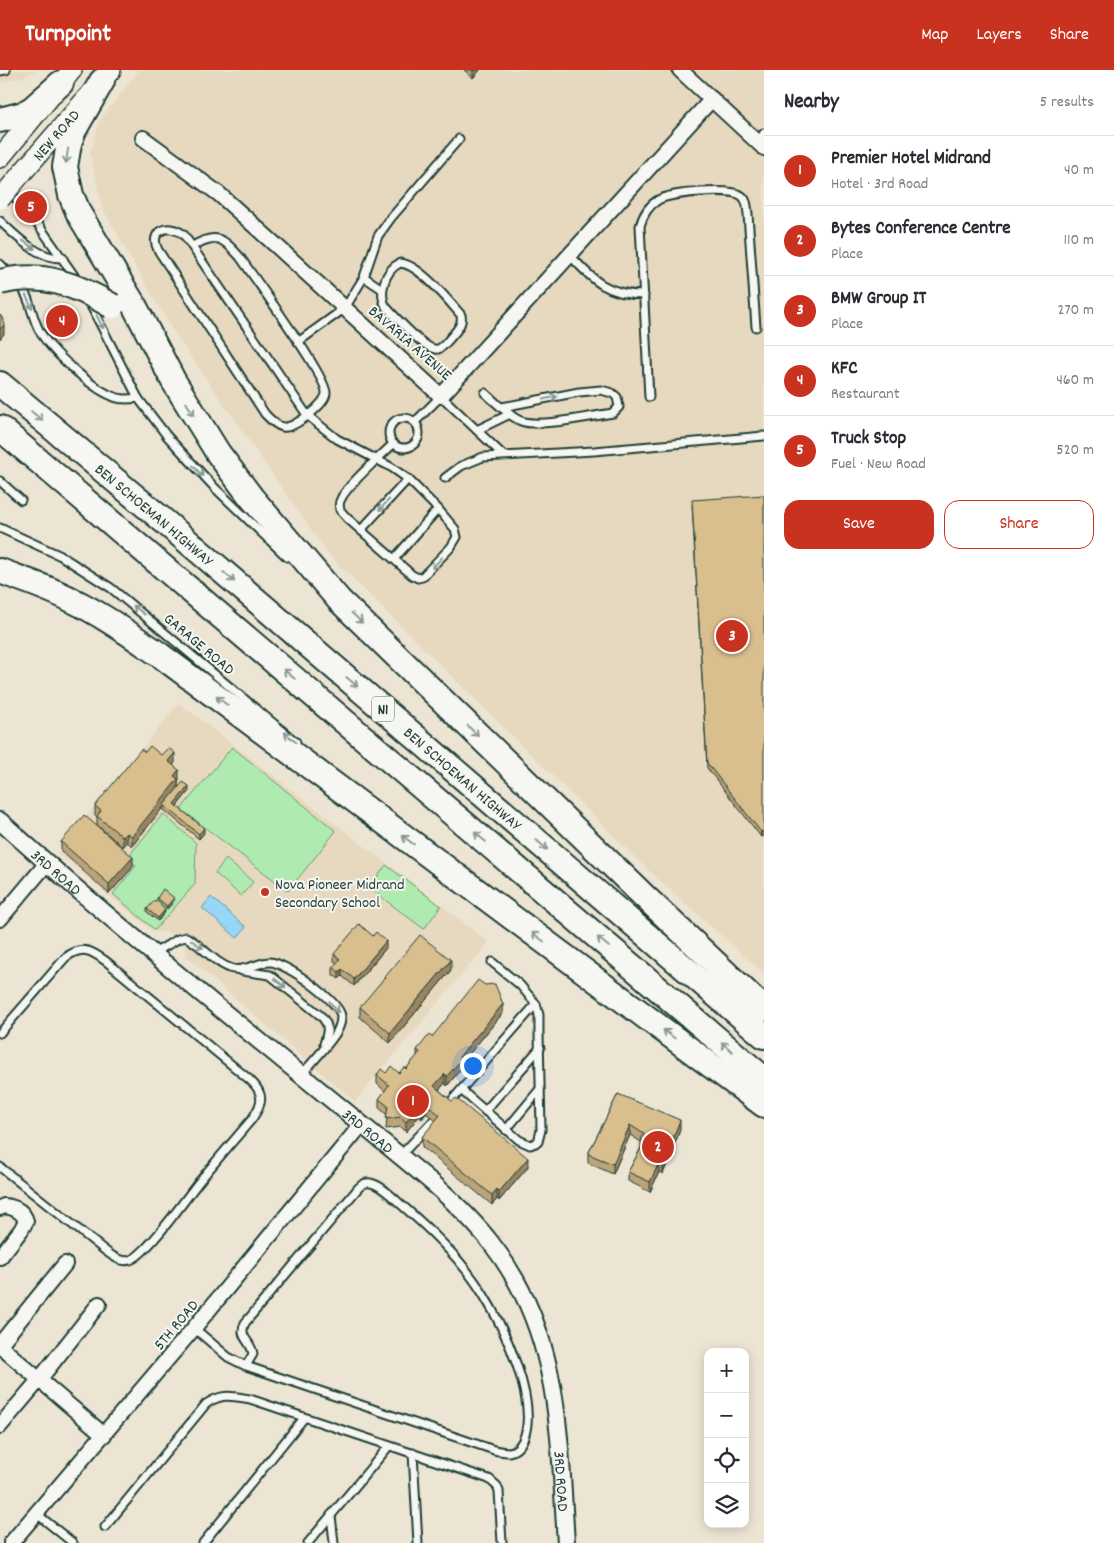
<!DOCTYPE html>
<html lang="en">
<head>
<meta charset="utf-8">
<style>
  :root { --surface:#fff; --page:#f7f7f7; --text:#2b2b33; --muted:#7c7c81; --line:#e1e1e2; --accent:#c8321e }
  body { margin:0; font-family:Dekko,sans-serif; background:var(--page); color:var(--text) }
  .controls { position:absolute; right:15px; bottom:15px; display:grid; overflow:hidden; border-radius:10px; box-shadow:0 2px 12px #0003 }
  .controls button { width:45px; height:45px; display:grid; place-items:center; padding:0; border:0; border-bottom:1px solid var(--line); background:var(--surface); color:var(--text); font:25px sans-serif }
  .you { position:absolute; left:472px; top:995px; width:18px; height:18px; margin:-12px; border:4px solid #fff; border-radius:50%; background:#1a73e8; box-shadow:0 0 0 8px #1a73e833 }
  .badge { display:grid; place-items:center; width:32px; height:32px; border-radius:50%; background:var(--accent); color:#fff; font-size:16px; font-weight:700 }
  .pin { position:absolute; translate:-50% -50%; border:2px solid #fff; box-shadow:0 1px 5px #0006 }
  .list { margin:0; padding:0; list-style:none }
  h2 { display:flex; justify-content:space-between; align-items:center; height:65px; margin:0; padding:0 20px; font-size:21px }
  h2 small { font-size:16px; font-weight:400; color:var(--muted) }
  .list li { display:grid; grid-template-columns:32px 1fr auto; gap:15px; align-items:center; box-sizing:border-box; height:70px; padding:0 20px; border-top:1px solid var(--line) }
  .list b { display:block; font-size:19px; white-space:nowrap }
  .list p { margin:0; font-size:16px; white-space:nowrap; color:var(--muted) }
  .list em { font-size:16px; font-style:normal; color:var(--muted) }
  .actions { display:flex; gap:10px; padding:15px 20px }
  .actions a { flex:1; padding:11px 0; border:1px solid var(--accent); border-radius:15px; text-align:center; font-size:18px; color:var(--accent) }
  .actions .main { background:var(--accent); color:#fff }
  .icon { flex:none; width:28px; height:28px; fill:none; stroke:currentColor; stroke-width:2; stroke-linecap:round; stroke-linejoin:round }
  .map { position:relative; flex:none; width:764px; height:1473px; overflow:hidden }
  header { display:flex; align-items:center; gap:30px; box-sizing:border-box; height:70px; padding:0 25px; background:var(--accent); color:#fff }
  header strong { font-size:24px }
  nav { display:flex; gap:28px; margin-inline-start:auto; font-size:18px }
  main { display:flex }
  aside { flex:1; background:var(--surface) }
  .map>svg:first-child { display:block }
  .built { fill:#e7d9bf }
  .green { fill:#afebb1; stroke:#679472 }
  .water { fill:#96d6f7; stroke:#6699a9 }
  .lines { fill:none; stroke-linecap:round; stroke-linejoin:round }
  .service-casing { stroke:#1f3d34; stroke-width:11 }
  .minor-casing { stroke:#1f3d34; stroke-width:18 }
  .tertiary-casing { stroke:#1f3d34; stroke-width:20 }
  .secondary-casing { stroke:#1f3d34; stroke-width:22 }
  .motorway-casing { stroke:#1f3d34; stroke-width:28 }
  .service { stroke:#f6f6f2; stroke-width:7 }
  .minor { stroke:#f6f6f2; stroke-width:14 }
  .tertiary { stroke:#f6f6f2; stroke-width:16 }
  .secondary { stroke:#f6f6f2; stroke-width:19 }
  .motorway { stroke:#f6f6f2; stroke-width:24 }
  .secondary-bridge-casing { stroke:#1f3d34; stroke-width:22; stroke-linecap:butt }
  .motorway-bridge-casing { stroke:#1f3d34; stroke-width:28; stroke-linecap:butt }
  .secondary-bridge { stroke:#f6f6f2; stroke-width:19 }
  .motorway-bridge { stroke:#f6f6f2; stroke-width:24 }
  .wall { fill:#bba37a; stroke:#1f3d34 }
  .shaded-wall { fill:#988563; stroke:#1f3d34 }
  .building { fill:#d9be8e; stroke:#1f3d34 }
  .oneway { stroke:#8a9a93 }
  .poi-dot { fill:#c8321e; stroke:#f6f6f2; stroke-width:2 }
  .labels { text-anchor:middle; stroke-width:4; stroke-linejoin:round; paint-order:stroke }
  .shield { fill:#f6f6f2; stroke:#60746d; stroke-width:1 }
  .shield-label { font-size:15px; font-weight:bold; fill:#1f3d34 }
  .street-label { font-size:16px; fill:#1f3d34; stroke:#f6f6f2 }
  .poi-label { font-size:16px; fill:#1f3d34; stroke:#f6f6f2; text-anchor:start }
</style>
</head>
<body>
<header>
<strong>Turnpoint</strong>
<nav><a>Map</a><a>Layers</a><a>Share</a></nav>
</header>
<main>
<div class="map">
<svg width="764" height="1473" viewBox="0 0 764 1473">
  <rect width="100%" height="100%" fill="#ede5d4"/>
  <filter id="ink" filterUnits="userSpaceOnUse"><feTurbulence type="fractalNoise" baseFrequency=".02" numOctaves="2"/><feDisplacementMap in="SourceGraphic" scale="10" xChannelSelector="R" yChannelSelector="G"/><feConvolveMatrix kernelMatrix="1 2 1 2 8 2 1 2 1" color-interpolation-filters="sRGB"/></filter>
  <g filter="url(#ink)">
    <g class="built">
      <path d="M0 0H36L26 6 0 13Z"/>
      <path d="M139 0H764V904L648 800 328 484 174 263 102 138 90 83 100 50Z"/>
      <path d="M179 633 489 872 355 1032 186 886 184 875 178 869 165 862H154L57 783Z"/>
    </g>
    <g class="green">
      <path d="M232 677 336 761 288 821 181 739Z"/>
      <path d="M163 744 196 773 195 814 155 860 113 824 136 796 127 788Z"/>
      <path d="M226 789 253 812 241 826 215 803Z"/>
      <path d="M386 795 441 836 424 859 369 818Z"/>
    </g>
    <path class="water" d="M211 827 246 857 237 868 202 838Z"/>
    <g class="lines">
      <g class="service-casing">
        <g id="service">
          <path d="M0 1 6 0"/>
          <path d="M758 72 764 63"/>
          <path d="M8 121 28 140 78 211"/>
          <path d="M0 151C17 167 38 189 63 188"/>
          <path d="M193 176C216 162 223 168 240 187 253 206 327 307 326 323 326 334 294 359 283 357 276 356 270 349 265 344L158 180C148 161 169 152 184 165L307 345 337 369 391 397 408 409 438 439 455 459 457 467 451 477 422 507 418 508 412 505 347 448 340 440C339 436 339 432 341 429 347 415 381 386 393 374"/>
          <path d="M570 185C593 211 608 225 644 225"/>
          <path d="M400 193C419 194 449 231 461 245 463 253 458 259 452 266 448 270 444 277 438 279 426 282 394 245 386 237 378 223 385 200 400 193Z"/>
          <path d="M0 194 10 204"/>
          <path d="M364 207 382 219"/>
          <path d="M19 214C31 228 31 245 39 260 50 280 90 317 112 326 120 330 129 329 138 328"/>
          <path d="M89 232 138 328 167 366 215 418 287 487"/>
          <path d="M298 272 345 238 364 207 378 166 391 148 459 69"/>
          <path d="M485 323C496 332 508 346 521 351 539 358 592 346 613 343L619 337 617 327 612 323 601 320 579 322 502 337"/>
          <path d="M649 327 640 156C643 145 648 136 658 130 671 123 730 117 742 126 748 131 747 138 748 144L756 257"/>
          <circle cx="404" cy="363" r="15"/>
          <path d="M415 352 441 326 503 385"/>
          <path d="M477 360 510 344"/>
          <path d="M445 408 461 396 483 387 594 381 764 366"/>
          <path d="M0 411 21 430"/>
          <path d="M0 458 61 486 111 518 296 672"/>
          <path d="M361 460 408 409"/>
          <path d="M394 489 438 439"/>
          <path d="M154 883 178 869 186 867C202 875 216 895 233 899 245 902 258 892 270 892 285 892 339 931 341 946 341 949 340 955 339 957 337 966 309 996 301 1005"/>
          <path d="M242 901 270 905 321 946C330 956 328 961 324 974"/>
          <path d="M0 963 65 888C82 875 91 880 107 892L250 1010C265 1024 263 1033 252 1049 234 1070 216 1091 198 1113 186 1128 146 1186 130 1190 120 1193 111 1185 103 1179L0 1097"/>
          <path d="M461 1020 519 1070 530 1075 538 1072 541 1060 539 963V945L536 934"/>
          <path d="M447 1036 536 934 520 915 492 892"/>
          <path d="M485 1041 540 978"/>
          <path d="M506 1060 540 1019"/>
          <path d="M400 1086 434 1050"/>
          <path d="M194 1258 228 1287 246 1296 494 1380C499 1381 504 1382 509 1382 516 1381 520 1376 523 1370 540 1333 503 1256 483 1224 463 1191 433 1162 404 1137 395 1130 375 1107 363 1114 360 1116 357 1119 355 1122L245 1253C238 1268 251 1270 253 1284L246 1296"/>
          <path d="M413 1383 418 1473"/>
          <path d="M37 1444 73 1473"/>
          <path d="M331 1445 334 1473"/>
          <path d="M105 1457 206 1334C222 1323 231 1326 250 1329L489 1409 497 1416 499 1421 502 1473"/>
          <path d="M203 1473 304 1348"/>
          <path d="M308 1473 389 1376"/>
        </g>
      </g>
      <g class="minor-casing">
        <g id="minor">
          <path d="M680 0 764 78"/>
          <path d="M143 68 219 124 269 169 441 326 712 29"/>
          <path d="M0 849 47 793"/>
          <path d="M0 1138 4 1136C14 1137 23 1141 26 1151L21 1160 0 1187"/>
          <path d="M0 1274 65 1194"/>
          <path d="M0 1276 104 1365"/>
          <path d="M0 1356 39 1310 99 1234"/>
          <path d="M11 1473 194 1258 362 1054"/>
        </g>
      </g>
      <g class="tertiary-casing">
        <g id="tertiary">
          <path id="s1" d="M0 751C140 878 290 994 435 1115 455 1133 474 1151 491 1173 561 1262 559 1366 566 1473"/>
        </g>
      </g>
      <g class="secondary-casing">
        <g id="secondary">
          <path d="M0 88 72 0"/>
          <path id="s2" d="M22 103 111 0"/>
        </g>
      </g>
      <g class="motorway-casing">
        <g id="motorway">
          <path d="M102 11 74 60 69 73 65 97 71 125 79 144 135 237 173 310 218 383 251 427 339 530 645 827 764 939"/>
          <path d="M0 50 23 44 33 38 61 13"/>
          <path id="s3" d="M0 314 165 452 764 966"/>
          <path d="M0 358 764 1009"/>
          <path d="M0 501C24 510 49 518 72 530 103 545 132 566 160 585L764 1035"/>
        </g>
      </g>
      <use href="#service" class="service"/>
      <use href="#minor" class="minor"/>
      <use href="#tertiary" class="tertiary"/>
      <use href="#secondary" class="secondary"/>
      <use href="#motorway" class="motorway"/>
      <g class="secondary-bridge-casing">
        <path id="secondary-bridge" d="M0 129 22 103"/>
      </g>
      <g class="motorway-bridge-casing">
        <path id="motorway-bridge" d="M0 212C42 201 77 215 112 236"/>
      </g>
      <use href="#secondary-bridge" class="secondary-bridge"/>
      <use href="#motorway-bridge" class="motorway-bridge"/>
    </g>
    <g class="wall">
      <path d="M464 0H480L473 8Z"/>
      <path d="M764 425 761 767 707 698 692 435Z"/>
      <path d="M145 682 161 685 175 693 173 695 179 710 178 711V718L189 721 177 736 204 763 199 769 164 740V736L132 776 127 772 123 777 97 755V747L95 746V736Z"/>
      <path d="M61 772 133 797 109 824 61 781Z"/>
      <path d="M157 828 174 831 167 839 157 830Z"/>
      <path d="M147 839 165 842 158 851 147 842Z"/>
      <path d="M386 878 354 916 342 906 339 909 333 905V897L337 893 334 891V884Z"/>
      <path d="M451 900 390 973 360 947V937Z"/>
      <path d="M503 943 461 994V999L447 1016 445 1013 439 1020 528 1097 499 1131 497 1129 492 1135 422 1077V1067L436 1051 426 1043 422 1049 419 1046 406 1062 401 1057 386 1059 387 1045 379 1038V1029L385 1021 377 1014V1005L386 1003H399L406 999 417 986V980L432 967Z"/>
      <path d="M618 1024 680 1060 663 1104 659 1102 650 1122 628 1111V1102L641 1078V1072L630 1065 613 1104 588 1093V1084Z"/>
    </g>
    <g class="shaded-wall">
      <path d="M473 0H480L473 8Z"/>
      <path d="M4 255V264L0 269V259Z"/>
      <path d="M175 683V693L168 700V691Z"/>
      <path d="M179 700V710L178 711V719L132 776V766L174 706Z"/>
      <path d="M189 716V721L174 739V734Z"/>
      <path d="M204 758V763L199 769V764Z"/>
      <path d="M764 761V766L761 767V762Z"/>
      <path d="M127 763V772L123 777V767Z"/>
      <path d="M133 787V797L109 824V814Z"/>
      <path d="M174 828V831L167 839V836Z"/>
      <path d="M165 840V842L158 851V848Z"/>
      <path d="M386 871V878L354 916V909Z"/>
      <path d="M451 890V900L390 973V963Z"/>
      <path d="M342 899V906L339 909V902Z"/>
      <path d="M503 934V943L461 994V999L447 1016V1006L459 987Z"/>
      <path d="M445 1004V1013L434 1026V1016Z"/>
      <path d="M426 1034V1043L422 1049V1039Z"/>
      <path d="M419 1037V1046L406 1062V1052Z"/>
      <path d="M680 1050V1060L663 1104V1094Z"/>
      <path d="M630 1055V1065L613 1104V1094Z"/>
      <path d="M528 1088V1097L499 1131V1122Z"/>
      <path d="M659 1093V1102L650 1122V1112Z"/>
      <path d="M497 1119V1129L492 1135V1125Z"/>
    </g>
    <g class="building">
      <path d="M0 245 2 247 4 255 0 259Z"/>
      <path d="M764 425V761L761 762 707 693 692 430Z"/>
      <path d="M150 676 161 685 168 678 175 683 168 691 179 700 174 706 178 709 132 766 127 763 123 767 97 746 101 741 95 736 141 679 145 682Z"/>
      <path d="M183 712 189 716 174 734 204 758 199 764 164 735Z"/>
      <path d="M84 745 133 787 109 814 61 772Z"/>
      <path d="M163 819 174 828 167 836 157 828Z"/>
      <path d="M155 830 165 840 158 848 147 839Z"/>
      <path d="M359 854 373 866 376 862 386 871 354 909 342 899 339 902 333 897 340 889 334 884Z"/>
      <path d="M420 865 451 890 390 963 360 937Z"/>
      <path d="M478 910 485 915 495 914 503 934 459 987 461 990 447 1006 445 1004 434 1016 452 1031 456 1028 528 1088 499 1122 497 1119 492 1125 422 1067 440 1045 426 1034 422 1039 419 1037 406 1052 401 1047 386 1049 388 1036 379 1029 389 1015 377 1005 381 999 386 1003 391 996 399 1003 404 997 406 999 420 982 417 980 429 965 432 967Z"/>
      <path d="M618 1024 680 1050 663 1094 659 1093 650 1112 628 1102 645 1071 641 1070 644 1064 630 1055 613 1094 588 1084Z"/>
    </g>
    <defs><path id="oneway-shaft" d="M-6 0H5M1.5-3L5.5 0L1.5 3" fill="none" stroke-width="1.6" stroke-linecap="round" stroke-linejoin="round" transform="scale(1.25)"/></defs>
    <g class="oneway">
      <use href="#oneway-shaft" transform="translate(67 86) rotate(98)"/>
      <use href="#oneway-shaft" transform="translate(29 175) rotate(36)"/>
      <use href="#oneway-shaft" transform="translate(29 232) rotate(66)"/>
      <use href="#oneway-shaft" transform="translate(100 252) rotate(62)"/>
      <use href="#oneway-shaft" transform="translate(550 328) rotate(-11)"/>
      <use href="#oneway-shaft" transform="translate(190 339) rotate(59)"/>
      <use href="#oneway-shaft" transform="translate(37 346) rotate(40)"/>
      <use href="#oneway-shaft" transform="translate(198 401) rotate(47)"/>
      <use href="#oneway-shaft" transform="translate(384 435) rotate(133)"/>
      <use href="#oneway-shaft" transform="translate(437 493) rotate(132)"/>
      <use href="#oneway-shaft" transform="translate(229 507) rotate(41)"/>
      <use href="#oneway-shaft" transform="translate(139 540) rotate(-141)"/>
      <use href="#oneway-shaft" transform="translate(357 548) rotate(44)"/>
      <use href="#oneway-shaft" transform="translate(289 604) rotate(-140)"/>
      <use href="#oneway-shaft" transform="translate(352 612) rotate(41)"/>
      <use href="#oneway-shaft" transform="translate(222 631) rotate(-143)"/>
      <use href="#oneway-shaft" transform="translate(473 661) rotate(44)"/>
      <use href="#oneway-shaft" transform="translate(290 667) rotate(-139)"/>
      <use href="#oneway-shaft" transform="translate(480 767) rotate(-140)"/>
      <use href="#oneway-shaft" transform="translate(408 770) rotate(-143)"/>
      <use href="#oneway-shaft" transform="translate(542 775) rotate(41)"/>
      <use href="#oneway-shaft" transform="translate(538 867) rotate(-143)"/>
      <use href="#oneway-shaft" transform="translate(603 872) rotate(-140)"/>
      <use href="#oneway-shaft" transform="translate(197 874) rotate(35)"/>
      <use href="#oneway-shaft" transform="translate(280 913) rotate(38)"/>
      <use href="#oneway-shaft" transform="translate(334 937) rotate(50)"/>
      <use href="#oneway-shaft" transform="translate(669 964) rotate(-143)"/>
      <use href="#oneway-shaft" transform="translate(727 977) rotate(-140)"/>
    </g>
  </g>
  <circle class="poi-dot" cx="265" cy="822" r="5"/>
  <g class="labels">
    <rect class="shield" x="372" y="626.5" width="22" height="25" rx="4"/>
    <g class="shield-label">
      <text x="383" y="644">N1</text>
    </g>
    <g class="street-label">
      <text dy="6" stroke="none"><textPath href="#s2" startOffset="51">NEW ROAD</textPath></text>
      <text transform="translate(411 272) rotate(41)" y="6">BAVARIA AVENUE</text>
      <text dy="6" stroke="none"><textPath href="#s3" startOffset="202">BEN SCHOEMAN HIGHWAY</textPath></text>
      <text transform="translate(200 573) rotate(40)" y="6">GARAGE ROAD</text>
      <text dy="6" stroke="none"><textPath href="#s3" startOffset="608">BEN SCHOEMAN HIGHWAY</textPath></text>
      <text dy="6" stroke="none"><textPath href="#s1" startOffset="76">3RD ROAD</textPath></text>
      <text dy="6" stroke="none"><textPath href="#s1" startOffset="481">3RD ROAD</textPath></text>
      <text transform="translate(175 1254) rotate(-50)" y="6">5TH ROAD</text>
      <text dy="6" stroke="none"><textPath href="#s1" startOffset="901">3RD ROAD</textPath></text>
    </g>
    <g class="poi-label">
      <text x="275" y="819">Nova Pioneer Midrand<tspan x="275" dy="18">Secondary School</tspan></text>
    </g>
  </g>
</svg>
<div class="controls">
<button>+</button>
<button>−</button>
<button><svg class="icon" aria-label="locate" viewBox="0 0 24 24"><circle cx="12" cy="12" r="6"/><path d="M12 2v4M12 18v4M2 12h4M18 12h4"/></svg></button>
<button><svg class="icon" aria-label="layers" viewBox="0 0 24 24"><path d="M12 4l9 5-9 5-9-5zM3 14l9 5 9-5"/></svg></button>
</div>
<div class="you"></div>
<div class="pin badge" style="left:413px;top:1031px">1</div>
<div class="pin badge" style="left:658px;top:1077px">2</div>
<div class="pin badge" style="left:732px;top:566px">3</div>
<div class="pin badge" style="left:62px;top:251px">4</div>
<div class="pin badge" style="left:31px;top:137px">5</div>
</div>
<aside>
<h2>Nearby<small>5 results</small></h2>
<ul class="list">
<li><span class="badge">1</span><div><b>Premier Hotel Midrand</b><p>Hotel · 3rd Road</p></div><em>40 m</em></li>
<li><span class="badge">2</span><div><b>Bytes Conference Centre</b><p>Place</p></div><em>110 m</em></li>
<li><span class="badge">3</span><div><b>BMW Group IT</b><p>Place</p></div><em>270 m</em></li>
<li><span class="badge">4</span><div><b>KFC</b><p>Restaurant</p></div><em>460 m</em></li>
<li><span class="badge">5</span><div><b>Truck Stop</b><p>Fuel · New Road</p></div><em>520 m</em></li>
</ul>
<div class="actions"><a class="main">Save</a><a>Share</a></div>
</aside>
</main>
</body>
</html>
